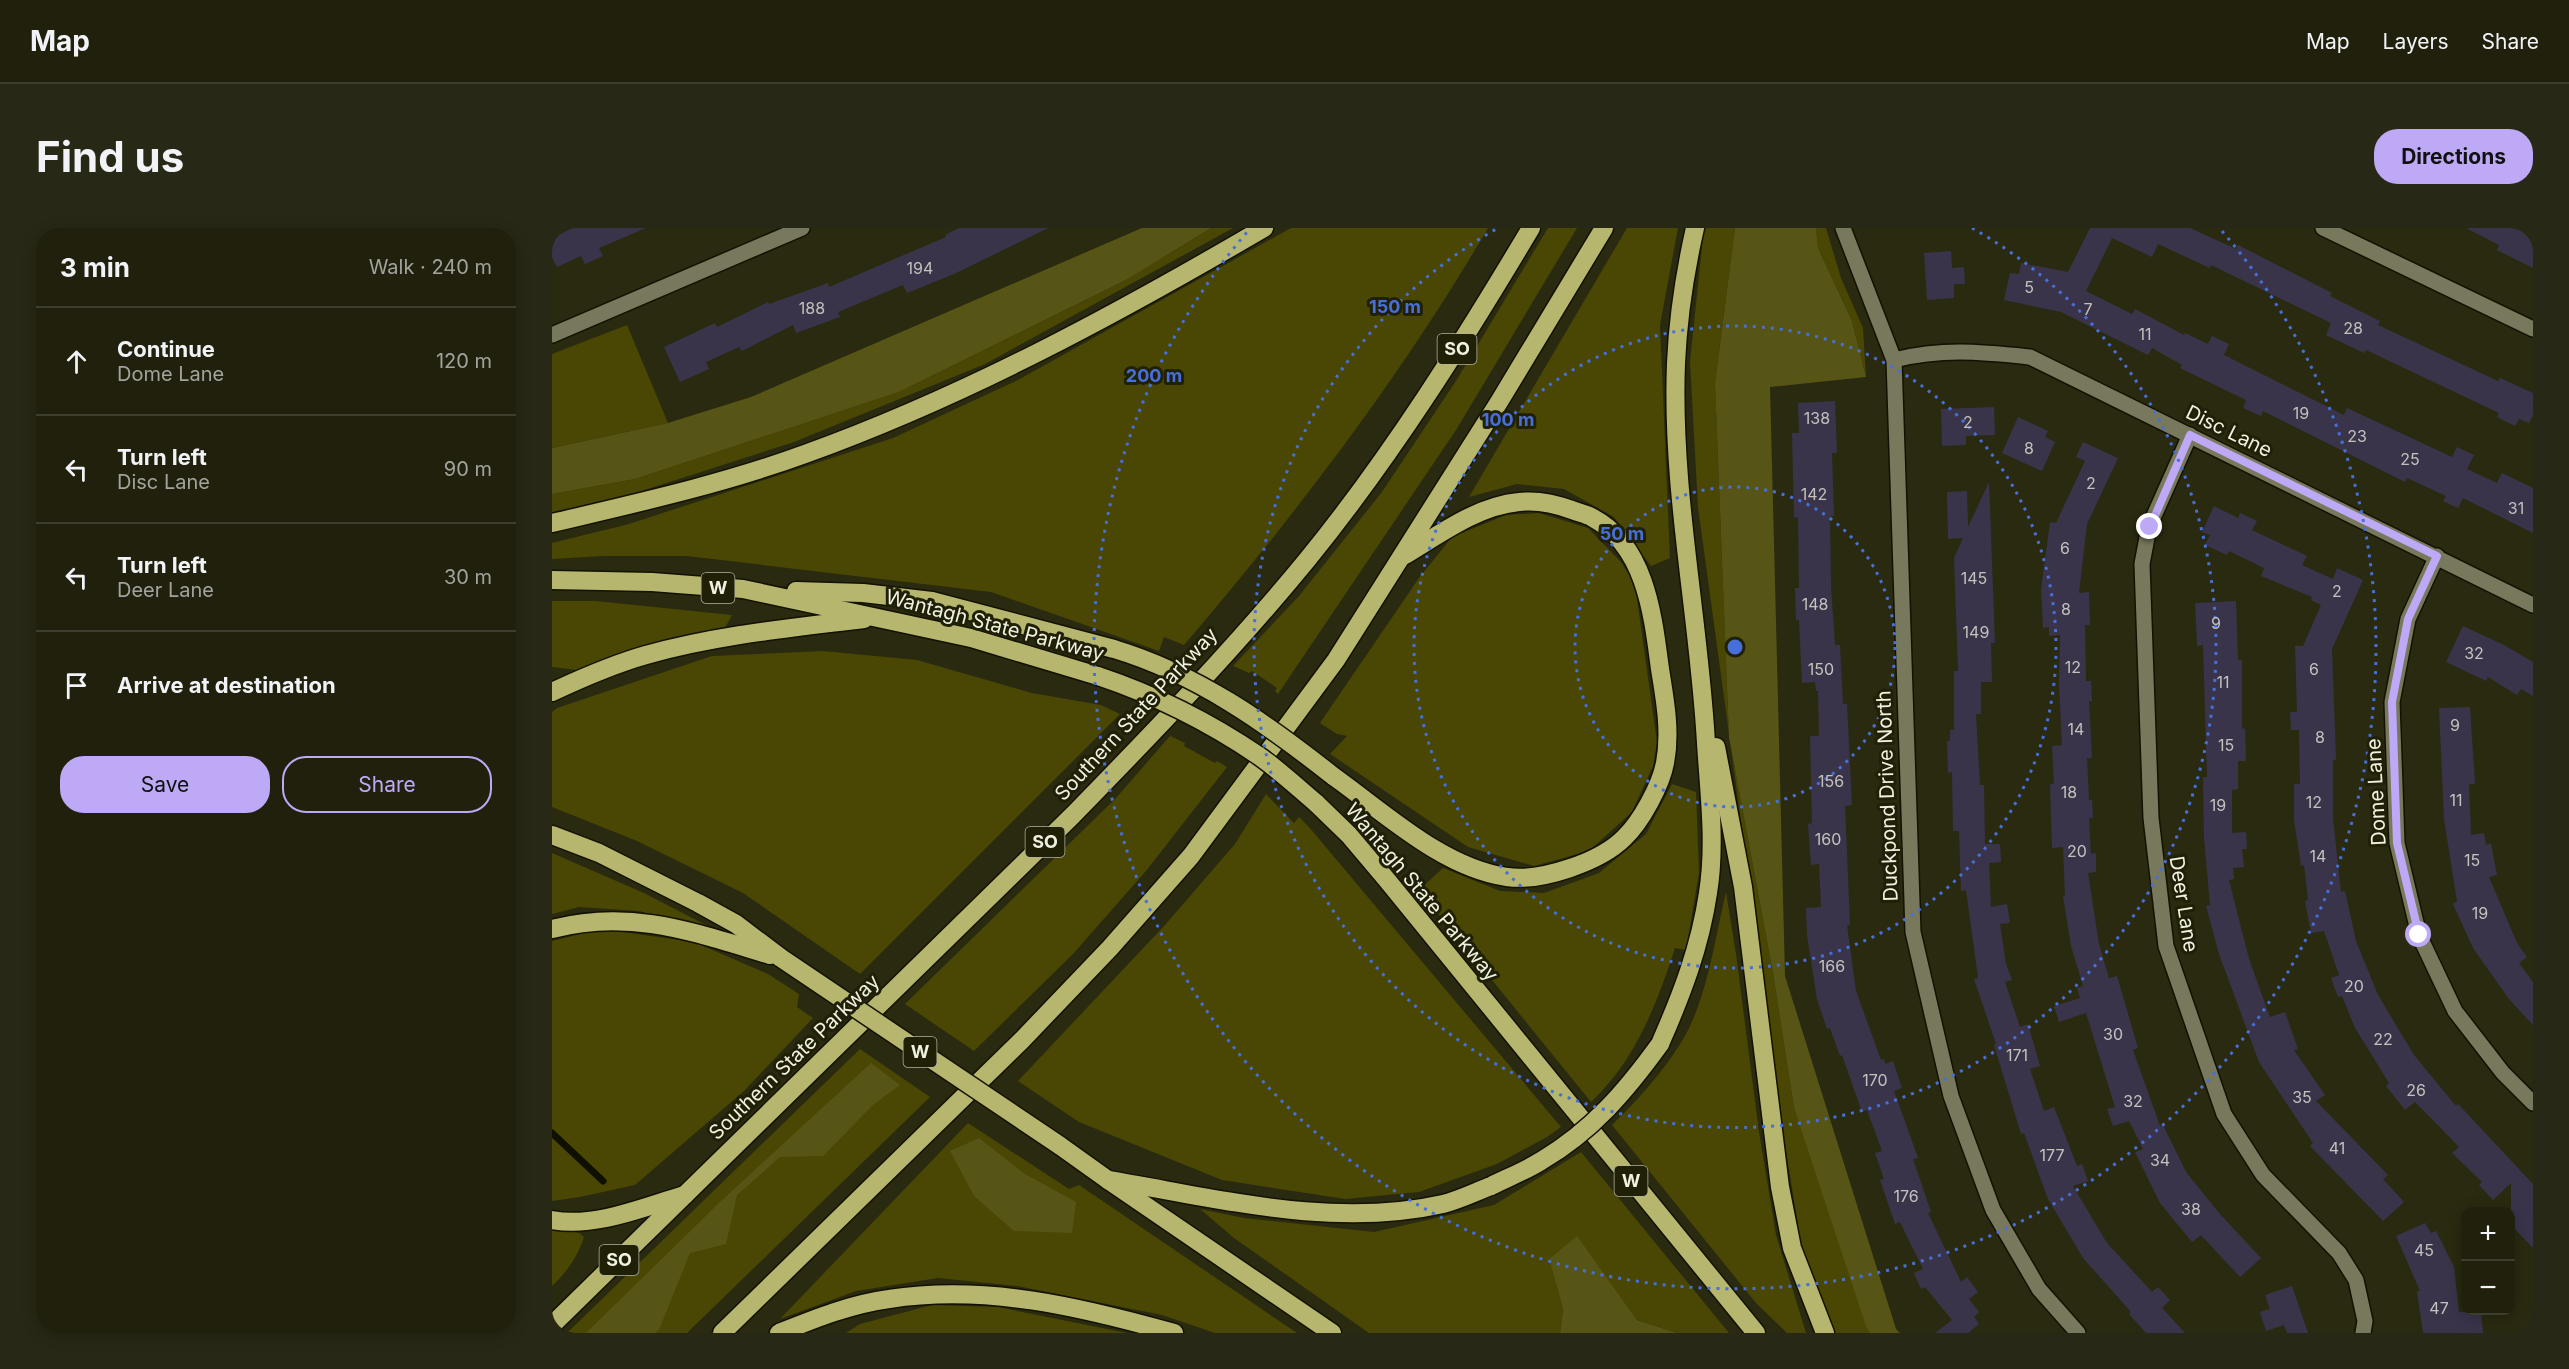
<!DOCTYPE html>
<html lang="en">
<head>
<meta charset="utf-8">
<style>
  :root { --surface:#20200d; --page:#282816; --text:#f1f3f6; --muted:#a2a39d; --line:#3d3e2e; --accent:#bda9f5 }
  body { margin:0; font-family:Inter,sans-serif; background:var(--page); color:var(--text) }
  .controls { position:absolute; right:18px; bottom:18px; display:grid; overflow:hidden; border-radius:12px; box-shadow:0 3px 15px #0003 }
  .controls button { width:54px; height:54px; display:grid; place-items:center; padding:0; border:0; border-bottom:2px solid var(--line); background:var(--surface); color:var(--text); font:30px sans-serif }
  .stop { position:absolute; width:18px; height:18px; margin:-14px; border:4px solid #bda9f5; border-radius:50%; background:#fff }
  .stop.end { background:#bda9f5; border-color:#fff; box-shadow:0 2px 6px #0008 }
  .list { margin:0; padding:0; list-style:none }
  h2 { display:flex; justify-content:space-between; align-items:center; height:78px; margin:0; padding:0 24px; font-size:26px }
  h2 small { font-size:20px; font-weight:400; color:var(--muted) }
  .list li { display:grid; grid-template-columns:39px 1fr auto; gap:18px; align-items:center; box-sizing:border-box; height:108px; padding:0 24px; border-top:2px solid var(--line) }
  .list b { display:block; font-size:22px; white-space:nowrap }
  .list p { margin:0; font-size:20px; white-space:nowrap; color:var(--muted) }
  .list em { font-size:20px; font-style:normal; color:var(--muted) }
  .actions { display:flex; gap:12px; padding:18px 24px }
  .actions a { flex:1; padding:14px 0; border:2px solid var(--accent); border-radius:24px; text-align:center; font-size:21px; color:var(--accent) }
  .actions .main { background:var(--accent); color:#111 }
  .icon { flex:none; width:33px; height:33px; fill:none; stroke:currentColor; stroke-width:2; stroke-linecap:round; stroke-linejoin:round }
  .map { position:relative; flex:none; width:1981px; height:1105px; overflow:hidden; border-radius:24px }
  header { display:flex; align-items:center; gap:36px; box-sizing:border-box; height:84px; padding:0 30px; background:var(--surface); border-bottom:2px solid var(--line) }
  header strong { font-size:28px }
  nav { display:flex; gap:33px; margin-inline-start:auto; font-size:21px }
  .intro { display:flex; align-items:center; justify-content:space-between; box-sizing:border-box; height:144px; padding:0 36px }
  h1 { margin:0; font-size:42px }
  .button { padding:15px 27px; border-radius:24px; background:var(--accent); color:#111; font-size:21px; font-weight:700 }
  main { display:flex; gap:36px; padding:0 36px }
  aside { flex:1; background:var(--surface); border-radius:24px; box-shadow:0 3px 15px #0003 }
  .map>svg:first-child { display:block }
  .green { fill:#494703 }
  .forest { fill:#575516 }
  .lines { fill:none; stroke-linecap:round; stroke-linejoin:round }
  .stream { stroke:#101001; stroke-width:7 }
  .building { fill:#3a344b }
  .street-casing { stroke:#131200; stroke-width:18 }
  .highway-casing { stroke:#131200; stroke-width:21 }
  .street { stroke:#78785c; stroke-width:15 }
  .highway { stroke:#b7b66e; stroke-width:18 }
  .highway-bridge-casing { stroke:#131200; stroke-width:21; stroke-linecap:butt }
  .highway-bridge { stroke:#b7b66e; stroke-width:18 }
  .route { stroke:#bda9f5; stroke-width:8 }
  .ring { fill:none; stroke:#476fda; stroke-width:3; stroke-dasharray:3 6 }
  .labels { text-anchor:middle; stroke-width:6; stroke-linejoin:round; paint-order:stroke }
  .number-label { font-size:16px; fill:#c3c2bc }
  .shield { fill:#202007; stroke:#b2b2a0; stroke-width:1.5 }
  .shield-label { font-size:18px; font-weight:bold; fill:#f1f1e2 }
  .street-label { font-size:20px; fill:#f1f1e2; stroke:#202007 }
  .centre { fill:#476fda; stroke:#202007; stroke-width:3 }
  .ring-label { font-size:18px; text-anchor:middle; font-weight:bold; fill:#476fda; stroke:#202007; stroke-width:6; stroke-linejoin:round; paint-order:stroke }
</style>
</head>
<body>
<header>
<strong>Map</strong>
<nav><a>Map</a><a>Layers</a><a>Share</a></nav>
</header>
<div class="intro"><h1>Find us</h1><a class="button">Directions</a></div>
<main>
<aside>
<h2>3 min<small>Walk · 240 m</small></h2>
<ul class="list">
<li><svg class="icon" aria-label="ahead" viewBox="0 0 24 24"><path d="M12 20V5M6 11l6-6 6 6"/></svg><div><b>Continue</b><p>Dome Lane</p></div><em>120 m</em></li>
<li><svg class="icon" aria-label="left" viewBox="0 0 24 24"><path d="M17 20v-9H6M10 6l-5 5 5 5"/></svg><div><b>Turn left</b><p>Disc Lane</p></div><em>90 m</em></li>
<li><svg class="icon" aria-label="left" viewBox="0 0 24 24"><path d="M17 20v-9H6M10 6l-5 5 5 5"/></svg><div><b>Turn left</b><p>Deer Lane</p></div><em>30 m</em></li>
<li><svg class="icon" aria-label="arrive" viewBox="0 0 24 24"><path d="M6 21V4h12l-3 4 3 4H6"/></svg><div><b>Arrive at destination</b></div></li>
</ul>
<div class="actions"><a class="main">Save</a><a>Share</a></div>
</aside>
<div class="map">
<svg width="1981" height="1105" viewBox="0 0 1981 1105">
  <rect width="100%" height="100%" fill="#2a2a11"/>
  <g class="green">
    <path d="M659 0H681L433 136 242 214 77 267 0 285V266L83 251 347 164 576 51Z"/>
    <path d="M739 0H936C849 149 744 286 632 417L612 409 607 423 439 364 135 328H51L0 331V315L77 296 341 210 466 152Z"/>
    <path d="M996 0H1025L904 202 726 466 723 463 725 460 700 443 697 445 681 438 747 368 830 264 904 153Z"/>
    <path d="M1075 0H1126L1108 97 1118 330 1099 338 1062 289 1012 261 965 256 917 269Z"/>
    <path d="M1152 0H1183L1163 155 1177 509 1221 745 1242 880 1318 1105H1282L1280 1101 1249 1015 1235 929 1146 279 1138 133Z"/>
    <path d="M1264 0H1274L1289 50 1311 100 1314 149 1300 93 1266 20Z"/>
    <path d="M75 97 116 195 0 220V126Z"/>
    <path d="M987 285 1036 300 1069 334 1083 356 1105 514 1101 538 1080 584 1037 623 982 638 916 619 778 526 795 508 785 506 768 495 867 350 900 309 954 287Z"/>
    <path d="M0 373H44L180 387 173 400 94 416 25 442 0 439Z"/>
    <path d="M271 423 365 432 480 465 549 477 568 486 308 746 191 665 85 613 0 579V484L5 480 160 428Z"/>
    <path d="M618 508 633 515 632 518 663 535 665 533 675 539 594 643 521 726 422 823 353 776 564 570Z"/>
    <path d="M1120 556 1144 564 1147 645 1134 722 1123 720C1105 776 1083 833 1039 874L867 662 891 640 948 663 992 665 1047 645 1094 606Z"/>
    <path d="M714 566 742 595 747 589 757 599 1009 899 995 909 945 936 867 964 793 971 670 952 527 894 466 853 613 697 683 616Z"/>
    <path d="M0 625 92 665 177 709 87 683 27 679 0 686Z"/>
    <path d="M1174 664 1184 726 1207 904 1224 1007 1254 1105H1235L1204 1075 1060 897C1086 872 1111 844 1130 813 1155 772 1163 710 1174 664Z"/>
    <path d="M49 701 142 714 216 746 247 766 245 779 261 790 192 863 83 957 28 969 0 973V713Z"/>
    <path d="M308 821 378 869 135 1105H15Z"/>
    <path d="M416 895 517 961 527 957 745 1105H663L610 1087 465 1058 386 1050 304 1063 228 1091Z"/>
    <path d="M1029 924 1177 1105H1125L1085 1092 1025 1009 997 1031 1011 1081 1008 1105H817L682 1010 648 981 692 990 822 1004 942 977Z"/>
    <path d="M0 998 27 1005 32 1009C26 1028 15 1044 0 1058Z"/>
    <path d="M380 1077 446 1079 575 1105H294L308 1096Z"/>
  </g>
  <g class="forest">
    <path d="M590 0H659L576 51 347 164 83 251 0 266V220L116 195 199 169Z"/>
    <path d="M1183 0H1264L1266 20 1300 93 1314 149 1218 159 1233 748 1344 1101 1348 1105H1318L1314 1098 1242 880 1221 745 1177 509 1163 155Z"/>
    <path d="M319 835 348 857 321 877 271 928 228 929 185 967 174 1016 138 1025 107 1102 103 1105H34L169 973Z"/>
    <path d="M427 910 473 946 524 974 520 1005 462 1003 422 968 398 923Z"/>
    <path d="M1025 1008 1085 1092 1125 1105H1008L1011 1081 997 1031Z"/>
  </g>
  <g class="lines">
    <path class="stream" d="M0 905 51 953"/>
  </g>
  <g class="building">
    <path d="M21 0H94L47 20 51 28 33 36 29 28 5 39 0 29V10Z"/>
    <path d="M407 0H496L402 46 355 65 351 57 286 84 288 89 244 105 241 97 190 123 187 119 154 134 157 141 128 154 112 119 163 95 165 99 216 74 217 76 276 55 277 59 394 9 393 7Z"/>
    <path d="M1538 0H1638L1684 21 1686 17 1780 65 1778 68 1828 93 1826 97 1946 153 1948 150 1981 165V187L1977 195 1967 191 1963 198 1945 189 1947 185 1814 122 1812 125 1774 107 1779 95 1659 37 1658 40 1606 16 1600 29 1560 10 1534 63 1580 86 1583 81 1632 107 1633 105 1656 116 1660 108 1677 116 1672 127 1792 187 1795 180 1900 229 1905 219 1922 227 1915 241 1945 255 1950 245 1981 260V305L1911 270 1906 280 1891 273 1894 268 1855 250 1853 254 1711 183 1709 188 1691 180 1694 172 1628 140 1630 137 1600 120 1596 127 1509 84 1452 72 1458 45 1467 46 1469 35 1516 44Z"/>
    <path d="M1914 0H1967L1981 7V40L1945 22 1947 17Z"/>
    <path d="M1399 23 1400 40 1412 39 1413 56H1402V70L1375 72 1372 25Z"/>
    <path d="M1283 173 1285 225H1280L1282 288H1278L1279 359 1283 417H1288L1291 476H1295L1300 577 1293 578 1298 697H1295L1304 763 1329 832 1332 831 1333 836 1341 833 1350 860 1342 863 1366 930 1361 931 1379 984 1376 985 1409 1054 1415 1049 1426 1064 1417 1071 1427 1084 1422 1089 1427 1096 1416 1105H1383L1400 1092 1373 1059 1369 1061 1362 1045 1371 1041 1348 994 1343 996 1328 952 1332 951 1323 925 1330 923 1315 882 1310 884 1290 827 1288 828 1278 800 1275 801 1265 771 1255 707 1254 680 1269 679 1267 636 1259 637 1256 596 1260 595 1258 508H1267L1266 463H1264L1263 454 1250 455 1247 392H1244L1243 360H1247L1246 289 1242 290 1240 205H1247L1246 175Z"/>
    <path d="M1442 179 1443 207 1414 208V217L1390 218 1389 181Z"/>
    <path d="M1466 189 1496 203 1493 209 1503 214 1490 243 1450 225Z"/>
    <path d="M1531 214 1566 230 1535 296 1527 365 1537 364 1538 397H1533L1534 453H1539L1540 473H1537L1540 530H1535L1537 572H1540L1541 590H1537L1539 626 1544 625V644L1536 645 1547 716 1557 750 1565 748 1586 820 1581 822 1608 898 1611 897 1634 944 1667 985 1709 1030 1688 1049 1649 1007 1640 1014 1608 975 1583 924 1591 921 1577 893 1561 898 1555 881 1563 879 1534 785 1507 794 1502 778 1528 770 1525 760 1531 758 1519 718 1511 668H1513L1511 619 1500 620 1498 556H1502L1500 518 1510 517 1507 456 1508 407 1497 408V399L1491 400 1489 361 1498 294 1504 295 1533 233 1524 229Z"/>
    <path d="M1437 254 1443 415H1439L1440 454H1429V486H1424L1428 557H1432L1433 616H1448L1449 634 1437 635 1439 679 1455 676 1458 695 1448 696 1454 736 1460 752 1453 754 1468 799 1476 796 1488 838 1478 841 1492 883 1502 879 1525 938 1530 936 1536 953 1521 958 1555 1015 1600 1064 1606 1059 1618 1072 1610 1080 1633 1105H1594L1577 1086 1579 1084 1531 1030 1496 971 1472 905 1469 906 1442 817 1444 816 1422 751 1426 750 1414 662 1409 663 1407 603H1401L1400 544 1396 545 1395 513H1398V502H1402V443H1406L1402 330 1411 310 1396 311 1395 264 1415 263 1416 299Z"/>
    <path d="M1662 278 1686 290 1688 285 1705 293 1700 302 1755 328 1750 337 1781 351 1785 340 1811 352 1780 421 1784 532H1781V591L1789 664 1793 663 1804 713 1826 767 1862 827 1904 878 1906 876 1981 956V1020L1959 997V955L1941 972 1927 957 1930 954 1900 925 1907 919 1872 883 1863 874 1853 882 1834 858 1837 855 1803 800 1790 768 1786 769 1779 750 1787 747 1772 703 1759 705 1753 673 1756 672 1752 637 1749 638 1742 592V556H1748L1747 502H1739L1738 484H1745L1743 418H1751L1769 377 1759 372 1760 369 1709 348 1712 340 1677 323 1675 327 1653 317 1658 307 1650 304Z"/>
    <path d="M1684 373 1686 432H1690V501L1693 500 1694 533H1686V561L1680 562V605L1694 604 1695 621H1690L1692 639 1681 640 1682 651 1677 652 1697 731 1718 789 1733 784 1746 821 1742 822 1773 867 1764 873 1836 947 1831 951 1852 974 1831 993 1758 918 1761 915 1707 834 1667 726 1654 678 1658 677 1652 610 1651 549H1655L1651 417 1645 418 1643 375Z"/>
    <path d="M1911 398 1952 417 1981 434V468L1969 461 1965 467 1936 449 1934 453 1894 434Z"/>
    <path d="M1918 479 1923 556H1917L1919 607 1932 605 1934 617 1939 615 1945 647 1937 649 1965 715 1975 729 1967 735 1981 754V797L1957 771 1921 720 1901 676 1905 673 1892 591 1887 480Z"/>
    <path d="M1873 995 1879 1005 1884 1003 1902 1039 1907 1084 1929 1083 1931 1105H1871L1865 1063H1868L1844 1008Z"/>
    <path d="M1740 1058 1756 1105H1735L1732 1097 1714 1103 1708 1084 1718 1081 1713 1067Z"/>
  </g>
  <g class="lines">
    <g class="street-casing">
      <g id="street">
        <path d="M1291 0 1342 132 1361 704 1399 868 1441 982 1487 1061 1526 1105"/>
        <path d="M1771 0 1981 101"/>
        <path d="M0 107 250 0"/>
        <path d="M1342 132C1391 120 1428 124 1478 129L1981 377"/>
        <path d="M1638 207 1597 299 1590 336 1599 590 1614 718 1672 886 1711 947 1787 1025 1804 1052 1813 1093 1811 1105"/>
        <path d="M1885 328 1856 391 1840 474 1845 615 1867 707 1903 783 1951 845 1981 875"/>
      </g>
    </g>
    <g class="highway-casing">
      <g id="highway">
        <path d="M0 295C85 275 171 256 253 226 414 168 565 86 712 0"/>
        <path d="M0 352 100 354 191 361 419 410 546 448"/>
        <path d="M244 363 311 365 380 373 562 421"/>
        <path d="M0 464C30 450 62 436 94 427 165 407 239 400 312 391"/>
        <path d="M1164 519 1191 659 1228 959 1240 1020 1273 1105"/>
        <path d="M781 548C833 585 891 640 955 649 989 654 1048 634 1072 610 1089 594 1109 557 1113 535 1119 504 1113 472 1108 441 1101 388 1094 318 1041 290 1035 286 1027 285 1020 282 1004 276 984 272 967 274 925 278 888 306 853 327"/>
        <path d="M764 575 797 607 835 652 1204 1105"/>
        <path d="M0 607 47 625 146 675 184 696 229 730"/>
        <path d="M0 701C79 680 144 705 218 727"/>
        <path d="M1108 816C1130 766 1148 719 1156 665 1164 616 1157 564 1154 515 1147 389 1119 262 1124 135 1126 90 1133 44 1143 0"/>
        <path d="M507 917 556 952 780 1105"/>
        <path d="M556 952C665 970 781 1001 891 976 907 972 923 964 939 958"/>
        <path d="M0 992C44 1000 91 979 133 967"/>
        <path d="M0 1097 521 587C601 505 682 421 755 332 839 229 911 114 979 0"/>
        <path d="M170 1105 470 812 558 720 639 628 784 432 947 174 1052 0"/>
        <path d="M227 1105C262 1091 299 1076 337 1071 434 1056 529 1079 622 1105"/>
      </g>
    </g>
    <use href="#street" class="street"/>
    <use href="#highway" class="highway"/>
    <g class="highway-bridge-casing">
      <g id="highway-bridge">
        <path d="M562 421C645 446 714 495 781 548"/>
        <path d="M546 448C603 467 657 494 707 528 727 542 745 559 764 575"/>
        <path d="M229 730 507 917"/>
        <path d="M939 958C955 950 973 943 989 933 1040 903 1074 863 1108 816"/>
      </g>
    </g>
    <use href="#highway-bridge" class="highway-bridge"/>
  </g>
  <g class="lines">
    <path class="route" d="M1598 299 1638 207 1885 328 1856 391 1840 474 1845 615 1867 707"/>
  </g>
  <g class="ring">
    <circle cx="1183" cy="419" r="160"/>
    <circle cx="1183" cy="419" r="321"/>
    <path d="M1420 0A481 481 0 1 1 946 0"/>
    <path d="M1670 3A641 641 0 1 1 696 3"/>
  </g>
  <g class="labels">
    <g class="number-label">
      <text x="368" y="46">194</text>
      <text x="1477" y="65">5</text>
      <text x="260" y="86">188</text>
      <text x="1536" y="87">7</text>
      <text x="1801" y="106">28</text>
      <text x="1593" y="112">11</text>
      <text x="1749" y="191">19</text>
      <text x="1265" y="196">138</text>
      <text x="1416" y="200">2</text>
      <text x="1805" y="214">23</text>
      <text x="1477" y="226">8</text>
      <text x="1858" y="237">25</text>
      <text x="1539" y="261">2</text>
      <text x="1262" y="272">142</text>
      <text x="1964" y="286">31</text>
      <text x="1513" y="326">6</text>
      <text x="1422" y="356">145</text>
      <text x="1785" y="369">2</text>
      <text x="1263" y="382">148</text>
      <text x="1514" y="387">8</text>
      <text x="1664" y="401">9</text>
      <text x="1424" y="410">149</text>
      <text x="1922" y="431">32</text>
      <text x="1521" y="445">12</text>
      <text x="1269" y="447">150</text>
      <text x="1762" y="447">6</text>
      <text x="1671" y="460">11</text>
      <text x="1903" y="503">9</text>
      <text x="1524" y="507">14</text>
      <text x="1768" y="515">8</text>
      <text x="1674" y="523">15</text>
      <text x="1279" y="559">156</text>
      <text x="1517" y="570">18</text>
      <text x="1904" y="578">11</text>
      <text x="1762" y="580">12</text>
      <text x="1666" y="583">19</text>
      <text x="1276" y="617">160</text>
      <text x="1525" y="629">20</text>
      <text x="1766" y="634">14</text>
      <text x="1920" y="638">15</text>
      <text x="1928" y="691">19</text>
      <text x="1280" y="744">166</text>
      <text x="1802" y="764">20</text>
      <text x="1561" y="812">30</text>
      <text x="1831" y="817">22</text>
      <text x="1465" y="833">171</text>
      <text x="1323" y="858">170</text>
      <text x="1864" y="868">26</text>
      <text x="1750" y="875">35</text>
      <text x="1581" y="879">32</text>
      <text x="1785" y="926">41</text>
      <text x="1500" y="933">177</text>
      <text x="1608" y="938">34</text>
      <text x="1354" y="974">176</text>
      <text x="1639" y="987">38</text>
      <text x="1872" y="1028">45</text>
      <text x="1887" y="1086">47</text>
    </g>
    <g class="shield">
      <rect x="885.5" y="106" width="39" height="30" rx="4.5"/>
      <rect x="149.5" y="345" width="33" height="30" rx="4.5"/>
      <rect x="473.5" y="599" width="39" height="30" rx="4.5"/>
      <rect x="351.5" y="809" width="33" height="30" rx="4.5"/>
      <rect x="1062.5" y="938" width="33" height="30" rx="4.5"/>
      <rect x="47.5" y="1017" width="39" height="30" rx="4.5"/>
    </g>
    <g class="shield-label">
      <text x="905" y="127">SO</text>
      <text x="166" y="366">W</text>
      <text x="493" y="620">SO</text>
      <text x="368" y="830">W</text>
      <text x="1079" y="959">W</text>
      <text x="67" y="1038">SO</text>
    </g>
    <g class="street-label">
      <text transform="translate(1677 203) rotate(26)" y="7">Disc Lane</text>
      <text transform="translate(443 397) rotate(15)" y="7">Wantagh State Parkway</text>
      <text transform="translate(584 486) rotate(-47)" y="7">Southern State Parkway</text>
      <text transform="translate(1824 564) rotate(-93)" y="7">Dome Lane</text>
      <text transform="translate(1335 568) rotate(-92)" y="7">Duckpond Drive North</text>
      <text transform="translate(870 664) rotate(50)" y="7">Wantagh State Parkway</text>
      <text transform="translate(1632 676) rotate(81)" y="7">Deer Lane</text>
      <text transform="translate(242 829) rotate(-44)" y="7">Southern State Parkway</text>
    </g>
  </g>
  <circle cx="1183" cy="419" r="9" class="centre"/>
  <g class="ring-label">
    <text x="843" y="85">150 m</text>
    <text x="602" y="154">200 m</text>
    <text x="956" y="198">100 m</text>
    <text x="1070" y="312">50 m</text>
  </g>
</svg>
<div class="controls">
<button>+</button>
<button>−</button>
</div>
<div class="stop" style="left:1867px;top:707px"></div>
<div class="stop end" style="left:1598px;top:299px"></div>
</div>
</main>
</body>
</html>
